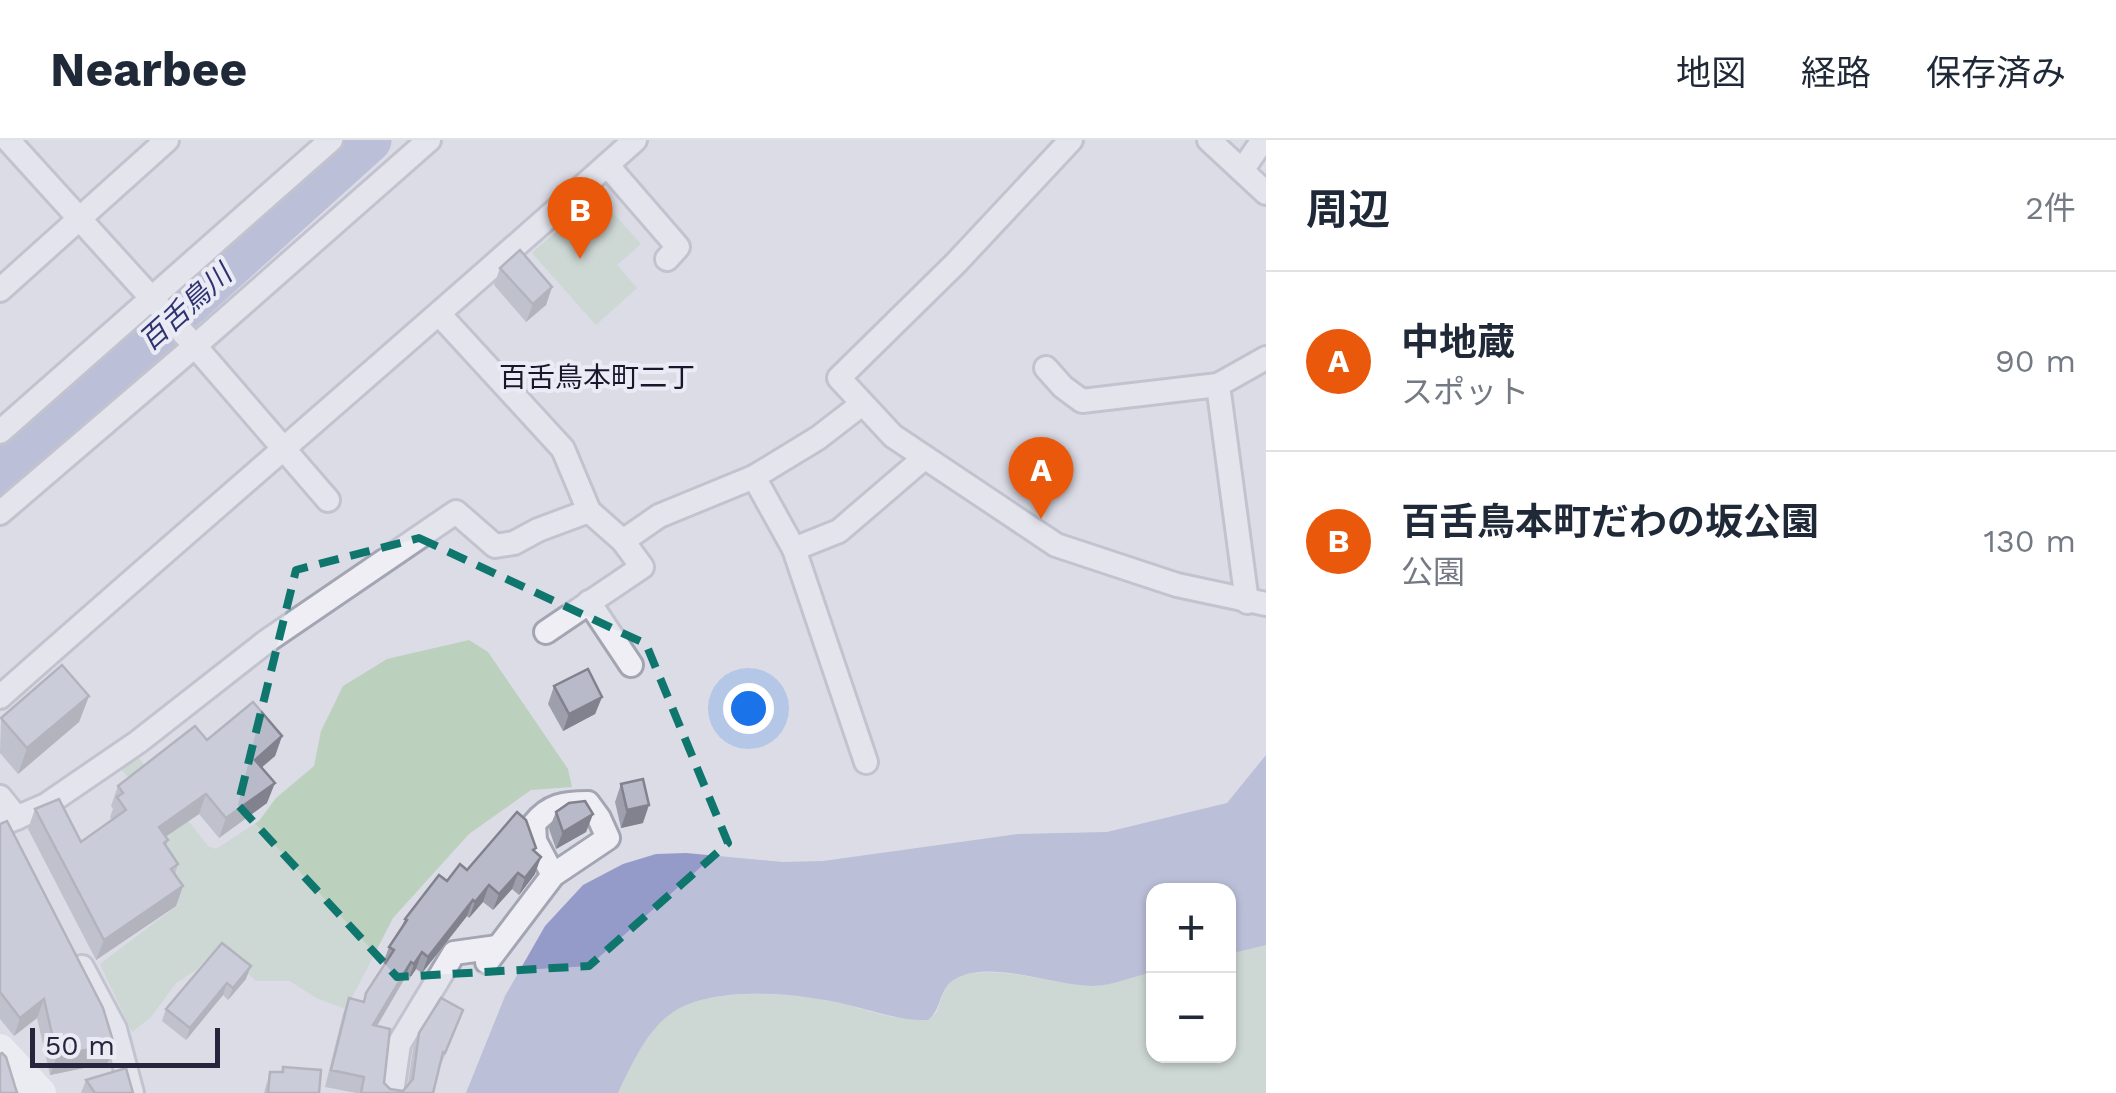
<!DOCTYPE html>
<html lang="ja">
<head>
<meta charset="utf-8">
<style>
  :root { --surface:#fff; --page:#f2f2f3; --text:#1f2937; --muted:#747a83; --line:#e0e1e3; --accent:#ea580c }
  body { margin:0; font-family:"Work Sans","Noto Sans JP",sans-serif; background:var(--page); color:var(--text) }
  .controls { position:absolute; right:30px; bottom:30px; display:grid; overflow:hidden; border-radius:20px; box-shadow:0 2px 8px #0004 }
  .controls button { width:90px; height:90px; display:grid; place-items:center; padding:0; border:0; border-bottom:2px solid var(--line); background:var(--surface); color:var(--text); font:50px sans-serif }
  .scale { position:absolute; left:30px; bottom:25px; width:190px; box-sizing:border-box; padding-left:10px; border:5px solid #25253c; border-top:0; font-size:28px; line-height:35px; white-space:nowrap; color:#25253c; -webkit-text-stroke:8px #eaebf4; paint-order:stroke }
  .you { position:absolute; left:748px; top:568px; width:35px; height:35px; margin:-25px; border:8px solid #fff; border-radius:50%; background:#1a73e8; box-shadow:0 0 0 15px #1a73e833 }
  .badge { display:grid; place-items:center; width:65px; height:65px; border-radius:50%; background:var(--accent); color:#fff; font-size:32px; font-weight:700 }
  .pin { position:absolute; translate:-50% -82px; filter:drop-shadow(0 2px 5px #0008) }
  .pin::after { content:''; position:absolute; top:52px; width:35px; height:30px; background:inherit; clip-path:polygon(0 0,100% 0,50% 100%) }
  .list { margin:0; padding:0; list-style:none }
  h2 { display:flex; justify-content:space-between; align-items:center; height:130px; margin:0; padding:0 40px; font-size:42px }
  h2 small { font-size:32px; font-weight:400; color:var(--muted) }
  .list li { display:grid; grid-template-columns:65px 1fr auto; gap:30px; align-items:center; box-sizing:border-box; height:180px; padding:0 40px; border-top:2px solid var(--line) }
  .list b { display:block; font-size:38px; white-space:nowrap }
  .list p { margin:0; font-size:32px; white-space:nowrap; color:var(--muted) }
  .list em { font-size:32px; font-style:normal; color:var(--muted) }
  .map { position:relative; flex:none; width:1266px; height:953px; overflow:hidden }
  header { display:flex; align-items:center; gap:60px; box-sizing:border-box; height:140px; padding:0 50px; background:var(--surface); border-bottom:2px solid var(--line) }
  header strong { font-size:48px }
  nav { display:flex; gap:55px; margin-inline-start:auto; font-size:35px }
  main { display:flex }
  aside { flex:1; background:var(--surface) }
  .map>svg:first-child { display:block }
  .green { fill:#bcd0be }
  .water { fill:#959bc8 }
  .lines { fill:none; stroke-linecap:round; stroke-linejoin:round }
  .river { stroke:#959bc8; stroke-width:45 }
  .minor-casing { stroke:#a4a5b3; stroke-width:28 }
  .minor { stroke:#eeeef4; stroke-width:22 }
  .secondary { stroke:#fff; stroke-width:30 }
  .wall { fill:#9e9fad }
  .shaded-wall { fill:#81828d }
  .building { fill:#b8b9c9; stroke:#81828d; stroke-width:2.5 }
  .marked { fill:none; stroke:#0f766e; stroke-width:8; stroke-dasharray:20 12; stroke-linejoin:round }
  .labels { text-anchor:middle; stroke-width:8; stroke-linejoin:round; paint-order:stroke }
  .water-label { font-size:28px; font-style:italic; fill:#2f3470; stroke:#eaebf4 }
  .neighbourhood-label { font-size:28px; fill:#18182d; stroke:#eaebf4 }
</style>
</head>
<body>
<header>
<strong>Nearbee</strong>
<nav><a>地図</a><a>経路</a><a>保存済み</a></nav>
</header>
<main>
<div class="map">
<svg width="1266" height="953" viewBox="0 0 1266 953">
  <rect width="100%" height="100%" fill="#dbdce6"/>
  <g class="green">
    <path d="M597 55 641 104 617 125 637 148 596 185 532 113Z"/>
    <path d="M469 500 488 512 568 629 572 647 531 650 469 694 393 778 346 869 316 858 290 841H256L218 806 196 830 176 843 151 877 132 892 100 824 178 765 161 704 174 691C158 668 139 652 122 630L138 617 208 706 216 709 259 681 276 658 314 626 321 591 343 546 387 519Z"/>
    <path d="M1266 805V953H618C630 928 646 893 667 876 705 844 802 853 847 865 878 873 905 885 936 874 940 865 942 853 948 845 970 815 1060 847 1093 846 1112 845 1134 836 1153 832L1154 916H1228L1229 814Z"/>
  </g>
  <path class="water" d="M1266 615V805L1229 814 1228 750H1154L1153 832C1134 836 1111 846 1092 846 1053 846 986 817 952 841 939 851 941 870 928 880 898 881 873 870 844 864 799 853 708 844 669 875 646 892 630 928 618 953H466L505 856 545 786 583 745 623 724 656 714 686 713 783 722 823 721 1018 694 1107 692 1227 663Z"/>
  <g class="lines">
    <path class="river" d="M0 333 369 0"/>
    <g class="minor-casing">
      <g id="minor">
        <path d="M8 0 195 206 328 360"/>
        <path d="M1071 0 956 123 839 238 893 296 1056 405 1177 445 1266 464"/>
        <path d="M1209 0 1266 53"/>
        <path d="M607 25 678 107 667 119"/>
        <path d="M1243 29 1263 0"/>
        <path d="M0 150 167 0"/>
        <path d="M440 175 563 309 589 371"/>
        <path d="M1046 228 1063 247 1082 261 1218 245 1266 218"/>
        <path d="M1218 245 1247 462"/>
        <path d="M0 292 331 0"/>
        <path d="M754 337 794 409 866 622"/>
        <path d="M0 373 195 206 429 0"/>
        <path d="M794 409 839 391 924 318"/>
        <path d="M589 462 631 525"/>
        <path d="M546 492 642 427 623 401"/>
        <path d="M0 557C211 370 425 188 635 0"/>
        <path d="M0 657 17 678"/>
        <path d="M0 685 46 665 138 602 267 501 456 372 495 406 514 403 538 390 589 371 623 401 659 376 754 337 818 298 862 264"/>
        <path d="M487 822 553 735 608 698 599 678 588 663C564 663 549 665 534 684L535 701 553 735"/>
        <path d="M82 827 115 889 132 953"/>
        <path d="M392 953 399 904 454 813 497 807"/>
      </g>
    </g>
    <use href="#minor" class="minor"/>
    <path class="secondary" d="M0 909 41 953"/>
  </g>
  <g class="wall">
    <path d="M500 128 552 147 546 165 526 182 494 145Z"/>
    <path d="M554 546 602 557 595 574 563 591 548 564Z"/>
    <path d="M89 556 79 582 18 634 0 613 1 578Z"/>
    <path d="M282 596 275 616 261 628 267 663 219 698 199 674 166 697 168 700 166 706 178 724 175 734 183 746 176 766 96 820 28 689 35 669 81 702 112 680 110 677 113 669 111 666 118 646 207 600Z"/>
    <path d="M621 644 643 683 621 688 615 662Z"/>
    <path d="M556 672 593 674 586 692 556 709 549 689Z"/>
    <path d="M0 684 114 904 108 923 50 935 37 878 14 896 0 879Z"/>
    <path d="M535 712V734L519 755 512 749 493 770 483 762 469 778 467 776 422 833 416 829 408 841 405 838 377 886 384 943 390 949 403 951 408 944 413 909 419 893 457 886 439 929 433 953H356L325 947 343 874 349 858 363 862 366 853 385 824 383 823 389 807 401 788 405 779 447 741 467 730Z"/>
    <path d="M222 803 246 839 228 860 223 855 186 900 162 881 166 869Z"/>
    <path d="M283 927 319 953H264L270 932H281Z"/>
    <path d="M86 940 133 953H81Z"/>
  </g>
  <g class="shaded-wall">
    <path d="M552 147 546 165 526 182 533 164Z"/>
    <path d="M89 556 79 582 18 634 27 608Z"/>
    <path d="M602 557 595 574 563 591 569 574Z"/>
    <path d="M282 596 275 616 247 640 255 620Z"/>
    <path d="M275 643 267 663 219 698 226 678Z"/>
    <path d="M206 654 199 674 151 706 159 687Z"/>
    <path d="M649 665 643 683 621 688 627 670Z"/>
    <path d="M593 674 586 692 556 709 563 692Z"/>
    <path d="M541 717 535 734 519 755 525 738Z"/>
    <path d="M518 733 512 749 493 770 499 754Z"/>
    <path d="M489 745 483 762 469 778 475 762Z"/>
    <path d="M183 746 176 766 96 820 104 800Z"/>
    <path d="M473 760 467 776 422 833 428 817Z"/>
    <path d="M422 812 416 829 408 841 414 824Z"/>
    <path d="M411 822 405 838 368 901 373 885Z"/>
    <path d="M251 826 246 839 228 860 233 848Z"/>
    <path d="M227 843 223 855 186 900 190 888Z"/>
    <path d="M44 859 37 878 14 896 20 878Z"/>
    <path d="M114 904 108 923 50 935 57 916Z"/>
  </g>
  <g class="building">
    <path d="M520 110 552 147 533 164 500 128Z"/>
    <path d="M62 525 89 556 27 608 1 578Z"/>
    <path d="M588 529 602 557 569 574 554 546Z"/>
    <path d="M253 562 282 596 255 620 275 643 226 678 206 654 159 687 168 700 164 703 178 724 171 729 183 746 104 800 35 669 59 659 81 702 126 670 117 657 123 653 118 646 195 586 207 600Z"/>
    <path d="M643 639 649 665 627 670 621 644Z"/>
    <path d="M585 661 593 674 563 692 556 672 569 663Z"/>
    <path d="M517 672 526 680 536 708 533 710 541 717 525 738 518 733 499 754 489 745 475 762 473 760 428 817 422 812 414 824 411 822 373 885 390 889 384 943 390 949 403 951 413 939 419 893 441 858 463 870 445 913 443 912 433 953H361L364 937 331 930 349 858 364 862 366 853 394 810 389 807 407 780 405 779 439 735 447 741 460 724 467 730Z"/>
    <path d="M7 681 103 868 114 904 57 916 44 859 20 878 0 852V684Z"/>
    <path d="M222 803 251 826 233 848 227 843 190 888 166 869Z"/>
    <path d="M2 913 6 917 17 953H0V914Z"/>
    <path d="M283 927 321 930 319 953H268L270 932H283Z"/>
    <path d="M126 928 133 953H95L86 940Z"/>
  </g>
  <path d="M0 0H1266V953H0ZM419 398 646 504 728 703 589 826 397 837 238 665 296 430Z" fill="#dbdce6" fill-opacity=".55" fill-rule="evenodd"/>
  <path class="marked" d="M419 398 646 504 728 703 589 826 397 837 238 665 296 430Z"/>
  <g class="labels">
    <g class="water-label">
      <text transform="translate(185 167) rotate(-42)" y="10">百舌鳥川</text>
    </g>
    <g class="neighbourhood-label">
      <text x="597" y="247">百舌鳥本町二丁</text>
    </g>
  </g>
</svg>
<div class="controls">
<button>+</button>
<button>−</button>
</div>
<div class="scale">50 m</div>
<div class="you"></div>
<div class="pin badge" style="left:1041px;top:379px">A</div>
<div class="pin badge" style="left:580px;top:119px">B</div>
</div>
<aside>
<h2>周辺<small>2件</small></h2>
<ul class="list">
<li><span class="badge">A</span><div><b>中地蔵</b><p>スポット</p></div><em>90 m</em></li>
<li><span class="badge">B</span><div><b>百舌鳥本町だわの坂公園</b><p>公園</p></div><em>130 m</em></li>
</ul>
</aside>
</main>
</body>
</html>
